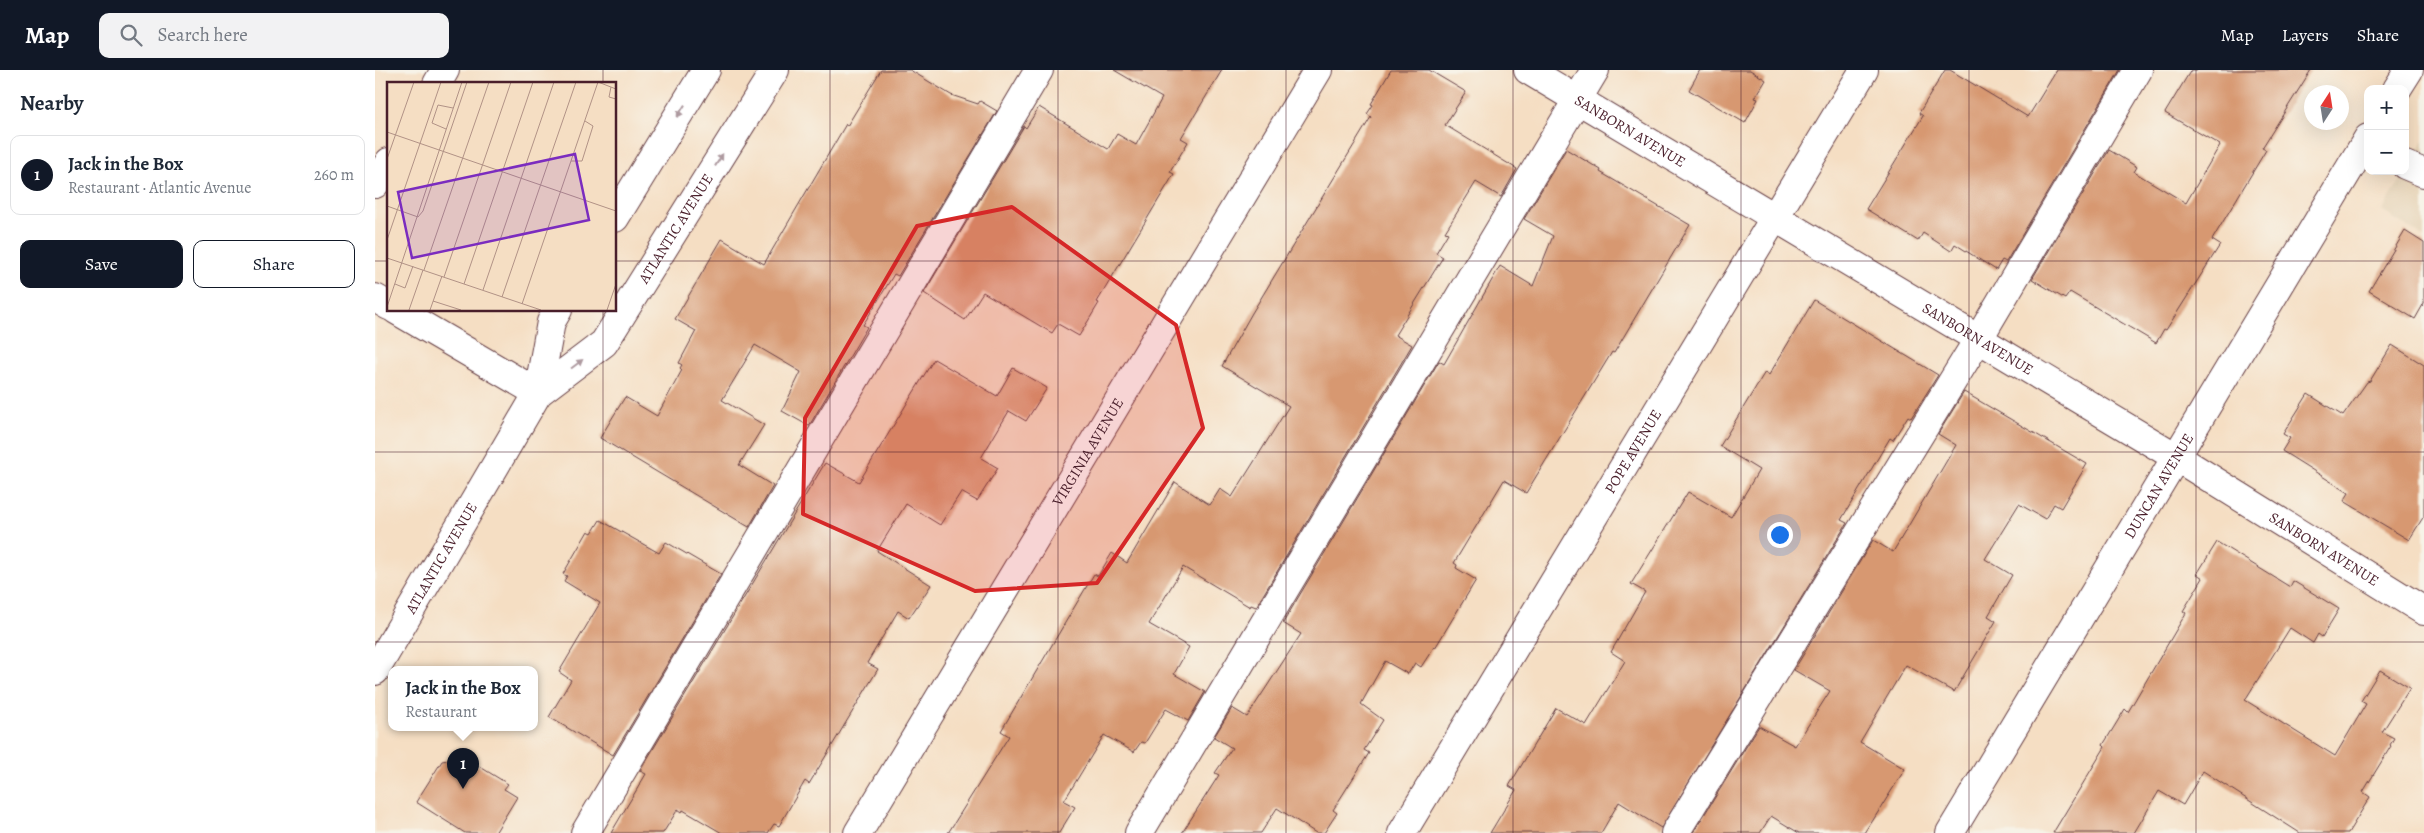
<!DOCTYPE html>
<html lang="en">
<head>
<meta charset="utf-8">
<style>
  :root { --surface:#fff; --page:#f2f2f3; --text:#1f2937; --muted:#747a83; --line:#e0e1e3; --accent:#111827 }
  body { margin:0; font-family:Alegreya,serif; background:var(--page); color:var(--text) }
  .controls { position:absolute; right:15px; top:15px; display:grid; overflow:hidden; border-radius:10px; box-shadow:0 5px 20px #0002 }
  .controls button { width:45px; height:45px; display:grid; place-items:center; padding:0; border:0; border-bottom:1px solid var(--line); background:var(--surface); color:var(--text); font:25px sans-serif }
  .compass { position:absolute; left:1929px; top:15px; width:45px; height:45px; border-radius:50%; background:var(--surface); box-shadow:0 5px 20px #0002; rotate:12deg }
  .you { position:absolute; left:1404px; top:464px; width:18px; height:18px; margin:-12px; border:4px solid #fff; border-radius:50%; background:#1a73e8; box-shadow:0 0 0 8px #1a73e833 }
  .badge { display:grid; place-items:center; width:32px; height:32px; border-radius:50%; background:var(--accent); color:#fff; font-size:16px; font-weight:700 }
  .pin { position:absolute; translate:-50% -41px; filter:drop-shadow(0 1px 2px #0008) }
  .pin::after { content:''; position:absolute; top:26px; width:18px; height:15px; background:inherit; clip-path:polygon(0 0,100% 0,50% 100%) }
  .popup { position:absolute; left:13px; top:596px; width:150px; height:65px; box-sizing:border-box; display:grid; place-content:center; border-radius:10px; background:var(--surface); filter:drop-shadow(0 1px 4px #0005); font-size:16px; white-space:nowrap; color:var(--muted) }
  .popup b { font-size:19px; color:var(--text) }
  .popup::after { content:''; position:absolute; left:50%; top:100%; margin-left:-10px; border:10px solid transparent; border-top-color:var(--surface) }
  .list { margin:0; padding:0; list-style:none }
  h2 { display:flex; justify-content:space-between; align-items:center; height:65px; margin:0; padding:0 20px; font-size:21px }
  h2 small { font-size:16px; font-weight:400; color:var(--muted) }
  .list li { display:grid; grid-template-columns:32px 1fr auto; gap:15px; align-items:center; box-sizing:border-box; height:80px; margin:0 10px 10px; padding:0 10px; border:1px solid var(--line); border-radius:10px }
  .list b { display:block; font-size:19px; white-space:nowrap }
  .list p { margin:0; font-size:16px; white-space:nowrap; color:var(--muted) }
  .list em { font-size:16px; font-style:normal; color:var(--muted) }
  .actions { display:flex; gap:10px; padding:15px 20px }
  .actions a { flex:1; padding:11px 0; border:1px solid var(--accent); border-radius:10px; text-align:center; font-size:18px; color:var(--accent) }
  .actions .main { background:var(--accent); color:#fff }
  .icon { flex:none; width:28px; height:28px; fill:none; stroke:currentColor; stroke-width:2; stroke-linecap:round; stroke-linejoin:round }
  .map { position:relative; flex:none; width:2049px; height:763px; overflow:hidden }
  header { display:flex; align-items:center; gap:30px; box-sizing:border-box; height:70px; padding:0 25px; background:var(--accent); color:#fff }
  header strong { font-size:24px }
  nav { display:flex; gap:28px; margin-inline-start:auto; font-size:18px }
  .search { width:350px; height:45px; background:var(--page); display:flex; align-items:center; gap:12px; box-sizing:border-box; padding:0 18px; border-radius:10px; color:var(--muted); font-size:19px }
  main { display:flex }
  aside { flex:1; background:var(--surface) }
  .map>svg:first-child { display:block }
  .built { fill:#e5d1b4 }
  .building { fill:#d79871 }
  .lines { fill:none; stroke-linecap:round; stroke-linejoin:round }
  .minor-casing { stroke:#643c42; stroke-width:30 }
  .major-casing { stroke:#643c42; stroke-width:30 }
  .minor { stroke:#fff; stroke-width:28 }
  .major { stroke:#fff; stroke-width:28 }
  .oneway { fill:#ae9aa0 }
  .marked { fill:#d62828; fill-opacity:0.2; stroke:#d62828; stroke-width:4; stroke-linejoin:round }
  .grid { fill:none; stroke:#4a1f2b; stroke-width:1; stroke-opacity:0.55 }
  .labels { text-anchor:middle; stroke-width:4; stroke-linejoin:round; paint-order:stroke }
  .street-label { font-size:15px; fill:#4a1f2b; stroke:#f7f3e8 }
  .inset-road { fill:none; stroke:#b19286; stroke-width:1 }
  .view { fill:#7b2cbf; fill-opacity:0.15; stroke:#7b2cbf; stroke-width:2.5 }
  .inset-edge { fill:none; stroke:#4a1f2b; stroke-width:2.5 }
</style>
</head>
<body>
<header>
<strong>Map</strong>
<div class="search"><svg class="icon" aria-label="search" viewBox="0 0 24 24"><circle cx="10" cy="10" r="6"/><path d="M15 15l6 6"/></svg>Search here</div>
<nav><a>Map</a><a>Layers</a><a>Share</a></nav>
</header>
<main>
<aside>
<h2>Nearby<small></small></h2>
<ul class="list">
<li><span class="badge">1</span><div><b>Jack in the Box</b><p>Restaurant · Atlantic Avenue</p></div><em>260 m</em></li>
</ul>
<div class="actions"><a class="main">Save</a><a>Share</a></div>
</aside>
<div class="map">
<svg width="2049" height="763" viewBox="0 0 2049 763">
  <rect width="100%" height="100%" fill="#f7f3e8"/>
  <filter id="ink" filterUnits="userSpaceOnUse"><feTurbulence type="fractalNoise" baseFrequency=".02" numOctaves="2"/><feDisplacementMap in="SourceGraphic" scale="10" xChannelSelector="R" yChannelSelector="G"/><feConvolveMatrix kernelMatrix="1 2 1 2 8 2 1 2 1" color-interpolation-filters="sRGB"/></filter>
  <filter id="wash" filterUnits="userSpaceOnUse"><feTurbulence type="fractalNoise" baseFrequency=".0096" numOctaves="4" result="noise"/><feDisplacementMap in="SourceGraphic" scale="20" xChannelSelector="R" yChannelSelector="G"/><feGaussianBlur stdDeviation="1.12" result="paint"/><feColorMatrix in="noise" values="0 0 0 0 0 0 0 0 0 0 0 0 0 0 0 0 0 1.4 0 .05"/><feComposite in="paint" operator="in"/></filter>
  <g filter="url(#wash)">
    <rect width="100%" height="100%" fill="#f5dec3"/>
    <path class="built" d="M2049 71V167L2007 141Z"/>
    <g id="blocks">
      <g class="building">
        <path d="M506 0H535L576 25 603 34 605 31 622 41 523 206 519 204 488 255 492 257 434 356 407 341 426 302 380 275 347 330 389 355 364 395 398 416 374 457 225 368 250 327 282 346 307 300 305 298 307 295 304 293 321 261 300 249 347 169 389 194 471 54 472 56Z"/>
        <path d="M739 0H847L806 68 813 72 795 102 799 104 722 232 724 233 704 266 683 254 677 263 608 222 590 250 549 223 649 56 651 58 664 37 733 79 742 64 761 75 787 28Z"/>
        <path d="M1016 0H1054L1091 22 1070 55 1142 99 1126 127 1101 112 1070 162 1073 163 1061 183 1068 187 1020 265 1037 275 881 537 876 535 875 537 808 497 774 554 814 577 799 604 830 622 813 651 791 639 770 673 766 672 759 682 729 665 689 731 700 737 684 763H573L634 666 626 661 719 504 723 506 737 483 752 493 800 412 835 435 845 419 857 427 914 336 847 296 877 243 996 47 992 44 998 35 996 34Z"/>
        <path d="M1325 0H1375L1391 10 1380 28 1383 29 1370 53 1314 20Z"/>
        <path d="M1570 0H1575L1653 47 1682 0H1745L1631 192 1627 190 1621 200 1580 174 1576 181 1548 163 1543 171 1491 139 1548 46 1544 43Z"/>
        <path d="M1816 0H1936L1887 78 1891 80 1837 170 1845 175 1791 260 1789 259 1781 273 1695 222 1690 229 1657 209 1734 80 1762 97 1759 102 1811 133 1845 75 1790 43Z"/>
        <path d="M1191 79 1226 100 1225 102 1315 155 1239 283 1237 282 1151 423 1129 410 1079 493 1082 495 1081 498 1101 510 1060 578 1059 577 1046 597 1040 593 1033 604 1010 591 986 634 1008 650 989 680 994 683 958 740 962 743 949 763H941L902 738 886 763H807L844 705 840 703 857 678 839 667 857 638 872 647 926 564 908 553 1064 291 1069 294 1125 196 1158 216 1178 166 1149 149Z"/>
        <path d="M2030 161 2049 173V233L2040 249 1994 221Z"/>
        <path d="M1439 230 1563 305 1536 348 1533 346 1518 370 1515 368 1466 450 1472 453 1286 758 1244 732 1226 763H1115L1141 720 1134 716 1181 638 1211 655 1250 591 1236 582 1270 522 1256 514 1313 422 1356 447 1384 400 1345 376 1390 302 1394 305Z"/>
        <path d="M2017 275 2049 295V446L2034 470 1969 431 1974 423 1907 381 1915 368 1908 364 1933 324 1968 346 1992 312 1995 311Z"/>
        <path d="M559 289 622 326 638 298 672 318 651 351 634 341 606 388 623 398 602 431 586 422 565 455 531 434 502 481 556 515 534 548 523 541 492 593 503 599 434 714 430 711 404 756 399 754 393 763H347L308 740 307 742 303 739 288 763H236L271 704 265 701 450 393 484 412Z"/>
        <path d="M1589 322 1712 394 1686 438 1679 434 1670 449 1644 434 1610 489 1637 505 1613 546 1621 551 1579 622 1531 595 1485 672 1530 699 1490 763H1424L1396 746 1385 763H1318L1384 656 1420 676 1455 621 1419 600 1498 470 1518 482 1581 375 1563 364Z"/>
        <path d="M225 450 284 483 291 472 346 504 238 685 174 647 196 610 184 602 225 533 189 511 192 506 188 504 213 461 217 463Z"/>
        <path d="M1842 472 1915 517 1918 511 1964 539 1947 567 1943 564 1938 573 1915 558 1870 630 1960 686 1991 634 1986 631 2005 600 2035 618 2007 662 2019 668 2015 675 2016 676 1988 722 1995 727 1973 763H1925L1828 701 1808 735 1784 721 1759 763H1678L1730 677 1728 675 1750 639 1753 642 1811 543 1808 541 1828 508 1822 504Z"/>
        <path d="M89 687 133 714 129 719 142 727 120 763H90L41 732 67 691Z"/>
      </g>
    </g>
  </g>
  <g filter="url(#ink)">
    <use href="#blocks" fill-opacity="0" stroke="#643c42" stroke-width="1"/>
    <g class="lines">
      <g class="minor-casing">
        <g id="minor">
          <path id="s1" d="M1153 0 1801 387 2049 541"/>
          <path d="M62 14 70 0"/>
          <path d="M2022 19 2034 0"/>
          <path d="M2030 95 2049 103"/>
          <path d="M0 114 14 92"/>
          <path d="M0 228 14 236"/>
          <path d="M21 240 163 323"/>
          <path d="M210 763 664 0"/>
          <path id="s2" d="M483 763 943 0"/>
          <path d="M764 763 1220 0"/>
          <path id="s3" d="M1027 763 1489 0"/>
          <path d="M1300 763 1604 268 1763 0"/>
          <path id="s4" d="M1575 763 1993 68"/>
        </g>
      </g>
      <g class="major-casing">
        <g id="major">
          <path d="M240 148 331 0"/>
          <path id="s5" d="M163 323 229 273 400 0"/>
          <path id="s6" d="M0 601 163 323 176 252 183 240"/>
        </g>
      </g>
      <use href="#minor" class="minor"/>
      <use href="#major" class="major"/>
    </g>
    <defs><path id="oneway-solid" d="M-6-.8H1V-3.2L6.5 0L1 3.2V.8H-6Z" transform="scale(1.25)"/></defs>
    <g class="oneway">
      <use href="#oneway-solid" transform="translate(306 41) rotate(122)"/>
      <use href="#oneway-solid" transform="translate(344 90) rotate(-58)"/>
      <use href="#oneway-solid" transform="translate(202 294) rotate(-37)"/>
    </g>
  </g>
  <path class="marked" d="M637 137 801 255 828 358 722 513 600 521 428 444 430 348 542 156Z"/>
  <path class="grid" d="M228 0V14M455 0V763M683 0V763M911 0V763M1138 0V763M1366 0V763M1594 0V763M1821 0V763M0 191H14M240 191H2049M228 240V763M0 382H2049M0 572H2049"/>
  <g class="labels">
    <g class="street-label">
      <text dy="5" stroke="none"><textPath href="#s1" startOffset="119">SANBORN AVENUE</textPath></text>
      <text dy="5" stroke="none"><textPath href="#s5" startOffset="218">ATLANTIC AVENUE</textPath></text>
      <text dy="5" stroke="none"><textPath href="#s1" startOffset="524">SANBORN AVENUE</textPath></text>
      <text dy="5" stroke="none"><textPath href="#s2" startOffset="445">VIRGINIA AVENUE</textPath></text>
      <text dy="5" stroke="none"><textPath href="#s3" startOffset="446">POPE AVENUE</textPath></text>
      <text dy="5" stroke="none"><textPath href="#s4" startOffset="405">DUNCAN AVENUE</textPath></text>
      <text dy="5" stroke="none"><textPath href="#s1" startOffset="929">SANBORN AVENUE</textPath></text>
      <text dy="5" stroke="none"><textPath href="#s6" startOffset="131">ATLANTIC AVENUE</textPath></text>
    </g>
  </g>
  <g transform="translate(12 12)">
    <rect width="229" height="229" fill="#f5dec3"/>
    <path class="inset-road" d="M211 0 229 7M224 5 222 15 229 17M59 47 45 41 51 23 66 26M0 50 229 129M0 77 27 0M184 79H195L206 44 198 39M0 124 31 135M31 135 36 129 80 0M0 158 54 0M0 176 154 228M37 188 102 0M57 195 124 0M8 202 18 206 26 184M77 202 146 0M96 208 167 0M115 215 189 0M46 219 74 228M135 222 211 0M0 225 75 0M22 228 36 188M43 228 55 194M220 228 229 202"/>
    <path class="view" d="M188 72 202 138 25 176 11 110Z"/>
    <rect width="229" height="229" class="inset-edge"/>
  </g>
</svg>
<div class="controls">
<button>+</button>
<button>−</button>
</div>
<svg class="compass" viewBox="-18 -18 36 36"><path d="M0-13l5 13h-10z" fill="#e53935"/><path d="M0 13l5-13h-10z" fill="#747a83"/></svg>
<div class="you"></div>
<div class="pin badge" style="left:88px;top:719px">1</div>
<div class="popup"><b>Jack in the Box</b>Restaurant</div>
</div>
</main>
</body>
</html>
